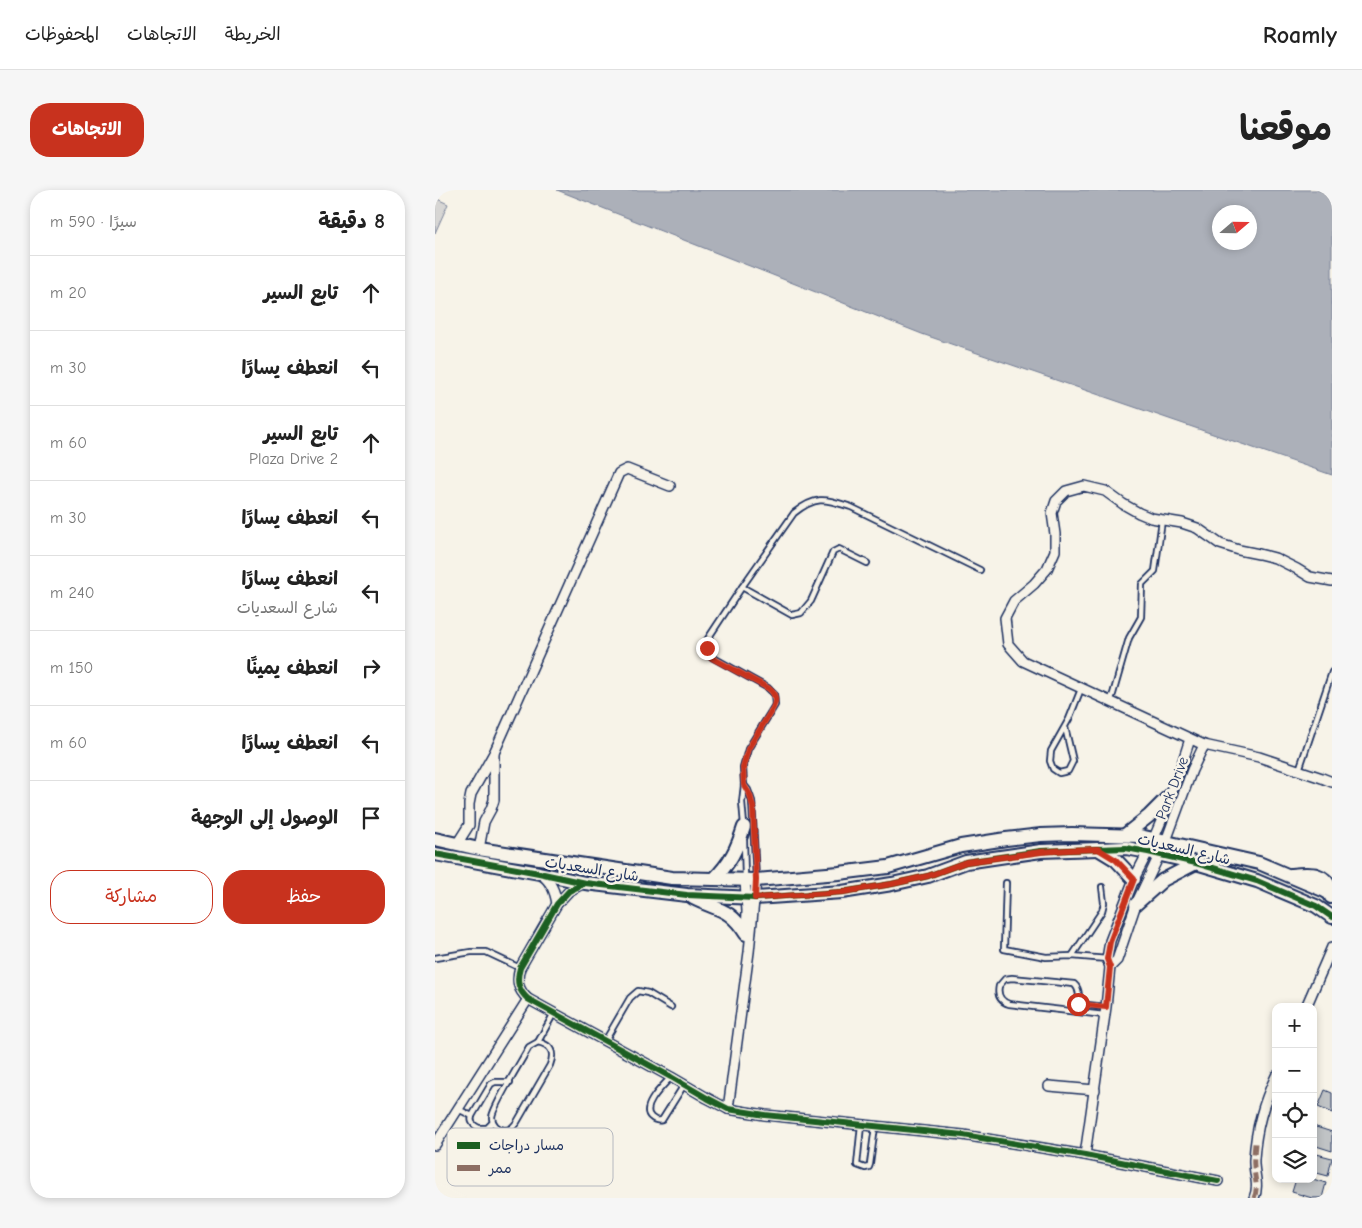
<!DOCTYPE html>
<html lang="ar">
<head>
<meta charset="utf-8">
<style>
  :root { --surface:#fff; --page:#f6f6f6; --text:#222; --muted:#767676; --line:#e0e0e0; --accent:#c8321e }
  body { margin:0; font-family:"Comic Neue","Playpen Sans Arabic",sans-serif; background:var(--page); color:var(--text); direction:rtl }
  .controls { position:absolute; right:15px; bottom:15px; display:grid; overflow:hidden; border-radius:10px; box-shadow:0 2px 8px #0003 }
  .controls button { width:45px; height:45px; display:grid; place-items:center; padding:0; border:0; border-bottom:1px solid var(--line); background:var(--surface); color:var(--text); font:25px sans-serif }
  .compass { position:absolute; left:777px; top:15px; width:45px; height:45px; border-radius:50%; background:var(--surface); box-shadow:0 2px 8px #0003; rotate:70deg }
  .stop { position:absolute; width:15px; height:15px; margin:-11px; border:4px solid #c8321e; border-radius:50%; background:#fff }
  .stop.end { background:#c8321e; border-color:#fff; box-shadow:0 1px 5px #0008 }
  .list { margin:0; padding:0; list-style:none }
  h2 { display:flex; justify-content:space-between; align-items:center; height:65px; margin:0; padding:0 20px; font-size:21px }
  h2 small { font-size:16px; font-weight:400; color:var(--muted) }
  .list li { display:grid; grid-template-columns:32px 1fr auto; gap:15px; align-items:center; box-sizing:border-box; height:75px; padding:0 20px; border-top:1px solid var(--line) }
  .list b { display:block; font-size:19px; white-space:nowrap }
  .list p { margin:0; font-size:16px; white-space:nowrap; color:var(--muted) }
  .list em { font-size:16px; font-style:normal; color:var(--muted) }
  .actions { display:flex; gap:10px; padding:15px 20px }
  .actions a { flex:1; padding:11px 0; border:1px solid var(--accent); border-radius:20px; text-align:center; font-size:18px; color:var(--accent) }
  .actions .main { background:var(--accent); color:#fff }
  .icon { flex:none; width:28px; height:28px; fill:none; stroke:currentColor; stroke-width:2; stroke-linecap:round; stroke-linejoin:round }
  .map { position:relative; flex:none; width:897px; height:1008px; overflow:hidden; direction:ltr; border-radius:20px }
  header { display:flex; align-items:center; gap:30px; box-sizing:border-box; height:70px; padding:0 25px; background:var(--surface); border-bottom:1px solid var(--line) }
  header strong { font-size:24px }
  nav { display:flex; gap:28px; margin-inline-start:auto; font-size:18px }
  .intro { display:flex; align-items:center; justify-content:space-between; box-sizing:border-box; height:120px; padding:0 30px }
  h1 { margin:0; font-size:35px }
  .button { padding:12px 22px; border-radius:20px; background:var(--accent); color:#fff; font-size:18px; font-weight:700 }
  main { display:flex; gap:30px; padding:0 30px }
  aside { flex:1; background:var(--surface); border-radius:20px; box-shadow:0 2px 8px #0003 }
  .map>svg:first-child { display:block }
  .green { fill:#d7d6d4; stroke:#798299 }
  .water { fill:#acb0b9; stroke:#727c95; fill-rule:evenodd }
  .pier { fill:#f7f3e8 }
  .building { fill:#c0c3c5; stroke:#1b2f5e }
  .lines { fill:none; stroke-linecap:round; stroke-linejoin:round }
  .lane-casing { stroke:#1b2f5e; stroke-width:8 }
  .street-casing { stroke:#1b2f5e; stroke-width:12 }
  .secondary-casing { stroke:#1b2f5e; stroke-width:16 }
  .lane { stroke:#f7f3e8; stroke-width:4.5 }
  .street { stroke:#f7f3e8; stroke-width:9 }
  .secondary { stroke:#f7f3e8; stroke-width:12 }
  .quiet { stroke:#8d6e63; stroke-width:5; stroke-dasharray:10 5; stroke-linecap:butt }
  .cycleway-casing { stroke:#f7f3e8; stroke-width:9 }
  .cycleway { stroke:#1b5e20; stroke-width:6 }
  .route { stroke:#c8321e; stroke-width:6 }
  .labels { text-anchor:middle; stroke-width:5; stroke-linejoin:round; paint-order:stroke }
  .street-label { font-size:15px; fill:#1b2f5e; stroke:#f7f3e8 }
  .key { fill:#f7f3e8; stroke:#b5b8bf; stroke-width:1 }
  .key-label { font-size:14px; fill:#1b2f5e }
</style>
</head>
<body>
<header>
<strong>Roamly</strong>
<nav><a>الخريطة</a><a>الاتجاهات</a><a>المحفوظات</a></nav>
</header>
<div class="intro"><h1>موقعنا</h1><a class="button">الاتجاهات</a></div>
<main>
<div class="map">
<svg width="897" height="1008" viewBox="0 0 897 1008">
  <rect width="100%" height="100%" fill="#f7f3e8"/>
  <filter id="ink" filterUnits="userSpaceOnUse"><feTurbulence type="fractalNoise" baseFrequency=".02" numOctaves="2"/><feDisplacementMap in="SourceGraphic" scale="10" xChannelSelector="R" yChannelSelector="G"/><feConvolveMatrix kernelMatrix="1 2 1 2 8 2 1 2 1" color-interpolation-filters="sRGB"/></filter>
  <g filter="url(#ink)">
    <path class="green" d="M0 8 13 14 0 43Z"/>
    <path class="water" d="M122 0H897V285L487 144ZM784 22H814V52H784Z"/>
    <path class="pier" d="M3 994 31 1008H12L0 1002Z"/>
    <g class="building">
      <path d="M890 900 897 903V923L883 917Z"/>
      <path d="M878 936 897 942V961L878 955Z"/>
      <path d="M878 963 897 968 893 986 878 982Z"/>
      <path d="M861 989H878L891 993 887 1008H877L857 1002Z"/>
    </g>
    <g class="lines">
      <g class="lane-casing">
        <g id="lane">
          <path d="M307 397 357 425 366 423 376 411 398 362 404 359 432 373"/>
          <path d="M675 511 678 504 694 448 706 427 707 394 720 381 727 330"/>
          <path d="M630 537 638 571 633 581 624 583 618 579 615 571 616 561 634 529 646 499"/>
          <path d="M864 580 897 482"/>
          <path d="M309 595 313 600 317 611 321 689"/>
          <path d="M309 635 307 612 309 595 308 577 313 559 340 515 339 504 333 498 277 467C272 462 271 457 272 450L307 397 359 323C382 305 390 309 416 317L545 380"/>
          <path d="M309 650 310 687"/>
          <path d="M571 693 569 759 611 767 637 766 672 769"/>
          <path d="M637 766 667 721 669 713 667 697"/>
          <path d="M0 768 36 762H51L85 778"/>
          <path d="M643 814 671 817"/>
          <path d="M642 821C643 812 647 801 639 794L577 788 570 789 564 796C562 805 565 811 574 814L669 825"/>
          <path d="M170 851 195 808 203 801 213 803 236 817"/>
          <path d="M103 852C116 855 120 862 115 875L82 932C78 937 76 940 69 940 63 939 57 934 57 927 58 916 87 870 94 857Z"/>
          <path d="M103 852 119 823"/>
          <path d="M236 887C229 895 205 917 216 927 219 930 223 931 227 930L249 895"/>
          <path d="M23 919 37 926"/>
          <path d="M58 932 52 938H44C38 935 35 932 37 926L56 894 60 892H75"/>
          <path d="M426 935 422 975 430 978 434 977 435 974 440 937"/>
        </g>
      </g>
      <g class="street-casing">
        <g id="street">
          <path d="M897 391 875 387 862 379 840 368 824 364 804 360 785 354 762 338 747 333 716 328 704 323 688 314 670 301 649 296 631 301 621 311 617 323 620 344V361L612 379 599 394 579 411 570 428 573 454 588 471 769 555 824 567 887 588 897 592"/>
          <path d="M22 654 34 635V614L36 604 59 563 184 283 192 279 235 296"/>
          <path d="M44 659 49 632 56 619 59 610V564"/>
          <path d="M106 684C116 692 120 701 122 714"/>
          <path d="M310 690 312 721 311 744"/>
          <path d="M149 693 134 701 122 714 85 778C81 791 83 800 93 809L236 887 272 908 293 919 330 925 528 945 650 965 783 991"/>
          <path d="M675 777 682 770 701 714 731 651 757 580 769 555"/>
          <path d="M871 817 897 757"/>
          <path d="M614 896 660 900"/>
          <path d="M293 919 314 762 321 690"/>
          <path d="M0 955 93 809"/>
          <path d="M650 965 671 817 675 777 672 769 675 751 699 689 713 662 727 629 733 607 745 580 755 549"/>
          <path d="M819 1008C825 995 818 982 819 969 821 938 828 914 841 886"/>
        </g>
      </g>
      <g class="secondary-casing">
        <g id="secondary">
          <path d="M690 645 714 626 733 607"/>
          <path d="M0 649 44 659 237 688 321 690 404 683 453 677 526 656 571 649 606 645 637 644 705 646 824 673 890 701 897 705"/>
          <path d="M663 659 681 670 699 689"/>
          <path d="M0 664 104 683 150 693 252 705 320 708 407 702 457 694 493 686 531 672 606 661 691 658 713 662 761 673 822 691 881 716 897 727"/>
          <path d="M856 685C875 683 893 681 897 705L896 707"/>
          <path d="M279 689C295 673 302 659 309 637"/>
          <path d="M258 708C283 721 294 717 311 744"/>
          <path d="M701 714 728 690 761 673"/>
        </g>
      </g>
      <use href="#lane" class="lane"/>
      <use href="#street" class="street"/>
      <use href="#secondary" class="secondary"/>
      <path class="quiet" d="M819 1008C824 997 819 987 819 976 818 968 820 959 820 951"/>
      <g class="cycleway-casing">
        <g id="cycleway">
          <path d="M0 664 104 683 150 693 252 705 320 708 407 702 457 694 493 686 531 672 606 661 691 658 713 662 761 673 822 691 881 716 897 727"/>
          <path d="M150 693 134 701 122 714 85 778C81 791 83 800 93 809L236 887 272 908 293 919 330 925 528 945 650 965 783 991"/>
        </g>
      </g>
      <use href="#cycleway" class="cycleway"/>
    </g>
  </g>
  <g class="lines" filter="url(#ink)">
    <path class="route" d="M272 458 274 465 277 468 333 498C340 503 342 510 338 518L313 559 308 577 309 595 315 605 318 617 321 690 320 708 408 702 457 694 493 686 531 672 606 662 633 660 663 659 681 670 699 689 675 752 672 769 675 777 671 817 643 814"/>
  </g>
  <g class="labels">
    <g class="street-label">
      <text transform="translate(737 598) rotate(-69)" y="5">Park Drive</text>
      <text transform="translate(749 659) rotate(13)" y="5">شارع السعديات</text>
      <text transform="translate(157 679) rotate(9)" y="5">شارع السعديات</text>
    </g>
  </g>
  <rect x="12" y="938" width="166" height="58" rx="8" class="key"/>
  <rect x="22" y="952" width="23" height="7" fill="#1b5e20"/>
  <rect x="22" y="975" width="23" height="6" fill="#8d6e63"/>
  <g class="key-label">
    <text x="54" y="960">مسار دراجات</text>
    <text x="54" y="983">ممر</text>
  </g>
</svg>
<div class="controls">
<button>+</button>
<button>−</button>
<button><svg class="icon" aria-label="locate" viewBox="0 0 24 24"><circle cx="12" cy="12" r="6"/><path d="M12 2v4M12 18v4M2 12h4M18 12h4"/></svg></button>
<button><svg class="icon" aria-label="layers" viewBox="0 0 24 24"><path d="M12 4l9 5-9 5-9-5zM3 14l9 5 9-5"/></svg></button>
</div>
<svg class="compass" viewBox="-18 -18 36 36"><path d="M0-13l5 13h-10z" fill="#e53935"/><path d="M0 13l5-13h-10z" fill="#767676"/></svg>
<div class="stop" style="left:643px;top:814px"></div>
<div class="stop end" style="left:272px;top:458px"></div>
</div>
<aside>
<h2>8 دقيقة<small>سيرًا · 590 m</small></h2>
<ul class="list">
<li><svg class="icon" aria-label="ahead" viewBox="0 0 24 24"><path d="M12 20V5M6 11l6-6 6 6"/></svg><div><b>تابع السير</b></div><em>20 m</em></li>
<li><svg class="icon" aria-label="left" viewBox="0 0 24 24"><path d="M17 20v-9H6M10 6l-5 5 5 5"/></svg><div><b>انعطف يسارًا</b></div><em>30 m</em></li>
<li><svg class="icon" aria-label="ahead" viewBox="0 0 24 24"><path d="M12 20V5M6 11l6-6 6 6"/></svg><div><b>تابع السير</b><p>Plaza Drive 2</p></div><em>60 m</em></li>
<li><svg class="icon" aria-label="left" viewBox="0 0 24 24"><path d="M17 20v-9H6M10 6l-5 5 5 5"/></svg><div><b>انعطف يسارًا</b></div><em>30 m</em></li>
<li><svg class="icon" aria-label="left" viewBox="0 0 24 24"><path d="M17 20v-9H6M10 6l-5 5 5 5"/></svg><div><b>انعطف يسارًا</b><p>شارع السعديات</p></div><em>240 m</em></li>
<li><svg class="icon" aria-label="right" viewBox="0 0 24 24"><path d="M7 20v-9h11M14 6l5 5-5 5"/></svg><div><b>انعطف يمينًا</b></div><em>150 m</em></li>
<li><svg class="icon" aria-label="left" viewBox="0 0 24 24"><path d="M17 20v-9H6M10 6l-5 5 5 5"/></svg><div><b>انعطف يسارًا</b></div><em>60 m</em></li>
<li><svg class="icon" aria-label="arrive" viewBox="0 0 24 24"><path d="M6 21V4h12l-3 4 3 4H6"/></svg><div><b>الوصول إلى الوجهة</b></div></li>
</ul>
<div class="actions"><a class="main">حفظ</a><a>مشاركة</a></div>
</aside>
</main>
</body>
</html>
